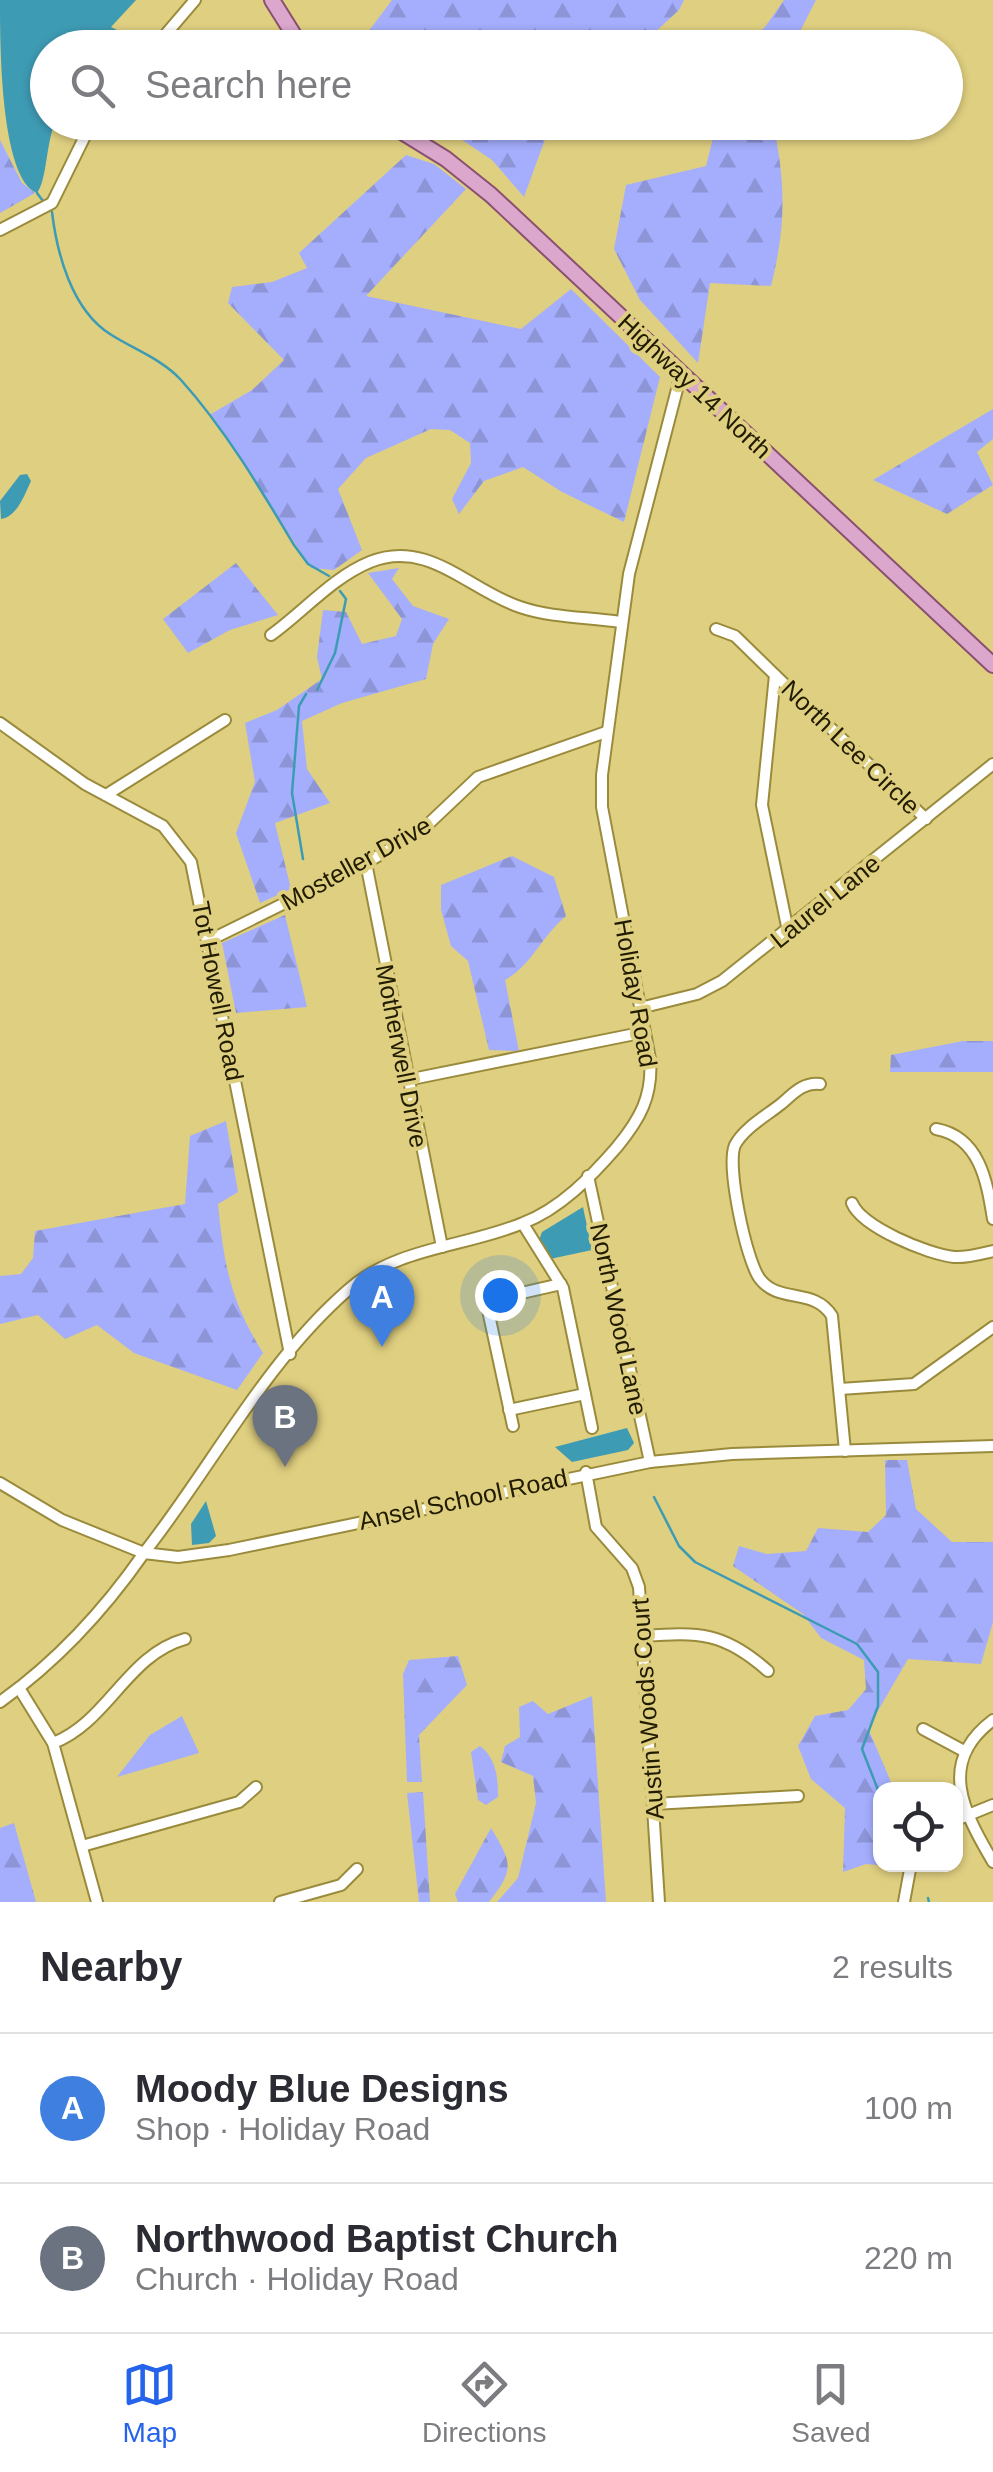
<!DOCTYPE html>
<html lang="en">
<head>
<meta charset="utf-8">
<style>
  :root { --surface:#fff; --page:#f7f7f7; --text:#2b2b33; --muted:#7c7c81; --line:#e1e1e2; --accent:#2563eb }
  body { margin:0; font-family:Arial,sans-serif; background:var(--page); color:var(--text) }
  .controls { position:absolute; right:30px; bottom:30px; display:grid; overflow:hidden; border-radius:20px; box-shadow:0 2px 8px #0004 }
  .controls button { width:90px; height:90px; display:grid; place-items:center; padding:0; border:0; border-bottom:2px solid var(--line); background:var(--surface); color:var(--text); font:50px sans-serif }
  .you { position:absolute; left:500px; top:1295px; width:35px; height:35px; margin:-25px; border:8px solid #fff; border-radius:50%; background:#1a73e8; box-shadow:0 0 0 15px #1a73e833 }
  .badge { display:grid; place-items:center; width:65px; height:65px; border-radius:50%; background:var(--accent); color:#fff; font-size:32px; font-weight:700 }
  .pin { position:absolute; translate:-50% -82px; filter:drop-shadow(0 2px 5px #0008) }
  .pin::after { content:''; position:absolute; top:52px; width:35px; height:30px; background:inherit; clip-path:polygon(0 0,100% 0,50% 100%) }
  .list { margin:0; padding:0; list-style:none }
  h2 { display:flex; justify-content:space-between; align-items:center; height:130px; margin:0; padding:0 40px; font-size:42px }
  h2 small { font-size:32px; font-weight:400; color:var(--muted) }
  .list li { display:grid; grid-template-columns:65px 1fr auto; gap:30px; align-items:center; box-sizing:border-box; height:150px; padding:0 40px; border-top:2px solid var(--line) }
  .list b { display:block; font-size:38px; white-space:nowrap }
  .list p { margin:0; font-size:32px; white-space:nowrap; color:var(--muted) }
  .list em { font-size:32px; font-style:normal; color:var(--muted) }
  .icon { flex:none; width:55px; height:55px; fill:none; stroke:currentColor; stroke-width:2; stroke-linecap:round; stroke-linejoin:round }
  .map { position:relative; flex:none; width:993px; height:1902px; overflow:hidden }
  .search { position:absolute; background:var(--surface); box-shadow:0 2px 8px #0004; left:30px; right:30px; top:30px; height:110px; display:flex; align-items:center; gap:25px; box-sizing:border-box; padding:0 35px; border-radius:55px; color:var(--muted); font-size:38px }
  .sheet { height:430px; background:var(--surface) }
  nav { display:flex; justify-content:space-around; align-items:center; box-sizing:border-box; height:140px; border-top:2px solid var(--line); background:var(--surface); font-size:28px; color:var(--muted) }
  nav a { display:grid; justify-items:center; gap:5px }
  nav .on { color:var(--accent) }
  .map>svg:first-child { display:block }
  .forest { fill:url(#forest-firs) }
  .pitch { fill:#a4aefd }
  .water { fill:#3e9bb4 }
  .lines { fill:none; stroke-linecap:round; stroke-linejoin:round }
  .stream { stroke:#3e9bb4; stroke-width:2.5 }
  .minor-casing { stroke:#9a8b3c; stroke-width:14 }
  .major-casing { stroke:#8a506f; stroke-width:18 }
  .minor { stroke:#fff; stroke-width:10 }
  .major { stroke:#dba7cd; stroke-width:14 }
  .labels { text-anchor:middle; stroke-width:8; stroke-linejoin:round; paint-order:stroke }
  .street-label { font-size:25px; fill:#211b00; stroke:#dfcf80 }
</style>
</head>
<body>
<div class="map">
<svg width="993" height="1902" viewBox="0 0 993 1902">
  <defs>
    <pattern id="forest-firs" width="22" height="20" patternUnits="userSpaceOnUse" patternTransform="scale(2.5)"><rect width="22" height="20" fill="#a4aefd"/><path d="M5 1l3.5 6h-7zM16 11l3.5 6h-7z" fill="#8d95d7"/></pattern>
  </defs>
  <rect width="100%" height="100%" fill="#dfcf80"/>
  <g class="forest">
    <path d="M392 0H684L679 10 639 47H357Z"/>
    <path d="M784 0H816L792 47H742L765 27Z"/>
    <path d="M717 122 773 123C786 184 786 226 771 286L710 283 698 363 640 300 614 249 626 185 706 166Z"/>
    <path d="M437 123H551L524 197 492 160Z"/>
    <path d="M0 140 22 183 35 193 0 213Z"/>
    <path d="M406 155 434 164 466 189 366 296 521 329 571 289 660 377 624 522 562 492 523 467 484 481 459 514 452 499 471 463 470 443 450 430 431 429 366 458 338 489 362 550 334 570 311 568 211 414 252 390 284 360 228 303 232 287 272 282 307 268 299 253Z"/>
    <path d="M993 409V439L977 452 993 485 947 514 873 480Z"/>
    <path d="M236 563 278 615 230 630 188 653 163 619Z"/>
    <path d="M399 568 392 579 413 606 449 619 433 644 426 679 342 703 302 721 307 769 330 803 275 823 291 889 260 903 236 833 255 782 245 723 277 710 322 679 317 657 323 610 346 612 362 644 396 636 402 619 368 573Z"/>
    <path d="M512 856 554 877 566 916C542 936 531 966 505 980L519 1051 489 1050 468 961 451 946 441 910V885Z"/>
    <path d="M285 915 307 1007 236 1013 222 943Z"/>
    <path d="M963 1041H993V1072H890L891 1055Z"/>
    <path d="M226 1121 238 1192 218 1204C224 1265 230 1300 263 1353L237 1390 134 1353 97 1325 65 1339 38 1315 0 1324V1276L21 1274 33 1258 35 1231 185 1204 190 1136Z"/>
    <path d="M885 1460H907L916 1509 952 1542H993V1622L981 1664 908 1659 868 1728 894 1789 880 1790V1864L901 1865 900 1867 866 1864 843 1872 845 1808 811 1779 798 1746 815 1716 848 1710 866 1689 864 1660 821 1638 803 1614 733 1566 739 1546 767 1554 806 1551 818 1528 868 1532 886 1515Z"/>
    <path d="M458 1656 467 1685 419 1735 422 1782H407L403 1674 409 1660Z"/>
    <path d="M592 1696 606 1902H497L518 1878 536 1803 533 1776 501 1762 505 1746 520 1737 519 1707 533 1701 548 1714Z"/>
    <path d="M480 1746C496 1758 498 1777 498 1797L486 1805 478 1800 471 1752Z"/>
    <path d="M423 1792 430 1902H419L407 1793Z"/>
    <path d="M14 1823 36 1902H0V1828Z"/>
    <path d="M491 1828C512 1863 515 1869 489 1902H458L455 1894Z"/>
  </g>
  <path class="pitch" d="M182 1716 199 1753 117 1777 150 1735Z"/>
  <g class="water">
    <path d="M0 0H136L111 27 121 32 111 47 48 48V122L55 123C46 143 47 180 37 193 0 179 0 42 0 0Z"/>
    <path d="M27 474 31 481C25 494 17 517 1 519L0 501 20 475Z"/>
    <path d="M583 1207 592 1250 550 1259 538 1243 542 1232Z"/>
    <path d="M627 1428 634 1443 628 1450 572 1462 555 1447Z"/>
    <path d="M206 1501 216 1536 209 1543 192 1545 191 1524Z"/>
  </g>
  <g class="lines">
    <g class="stream">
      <path d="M37 193 43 201"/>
      <path d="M52 212C57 254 72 310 110 334 133 349 162 359 181 380 225 429 260 488 294 545L308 564 329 576"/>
      <path d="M317 690 335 653 346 599 340 591"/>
      <path d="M303 859 292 793 299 706 306 694"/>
      <path d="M654 1497 679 1546 695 1562 857 1644 878 1672V1706L862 1749 880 1795"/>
      <path d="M928 1898 929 1902"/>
    </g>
    <g class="minor-casing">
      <g id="minor">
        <path d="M154 48 195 0"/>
        <path d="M0 230 52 203 92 122"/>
        <path d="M716 629 735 636 775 675 762 805 788 931"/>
        <path d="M271 635C303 612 333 577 370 562 428 538 470 591 520 607 552 618 587 617 620 622"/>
        <path d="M775 675 926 819"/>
        <path d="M0 723 85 784 163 826 191 862 290 1354"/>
        <path d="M106 795 225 720"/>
        <path d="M366 863 442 1247"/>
        <path d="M208 941 366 863 422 830 478 777 606 732"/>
        <path d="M640 1008 697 994 722 981 993 764"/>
        <path d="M407 1080 645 1032"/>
        <path d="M820 1084C803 1082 793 1094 781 1104 766 1116 744 1128 735 1145 726 1165 746 1261 760 1279 779 1304 814 1287 832 1316L845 1451"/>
        <path d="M936 1129C980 1137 987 1182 993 1219"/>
        <path d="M588 1176 650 1462"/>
        <path d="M852 1203C862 1227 927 1254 954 1257 966 1258 980 1254 993 1251"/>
        <path d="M523 1224 563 1288 592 1428"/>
        <path d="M840 1389 914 1384 993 1327"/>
        <path d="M509 1410 585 1394"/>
        <path d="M513 1426 486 1301 561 1284"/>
        <path d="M586 1472 596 1527 632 1568 639 1587 659 1902"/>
        <path d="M0 1483 62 1520 144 1553C211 1468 265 1362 348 1290 396 1247 466 1247 523 1223 560 1209 591 1177 617 1147 640 1119 653 1096 650 1059L602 807V775L629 574 681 374"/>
        <path d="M643 1636C700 1632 724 1632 768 1671"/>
        <path d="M19 1688 53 1743 97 1902"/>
        <path d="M0 1702C56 1662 105 1609 144 1553L178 1557 229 1550 650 1462 732 1454 993 1446"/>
        <path d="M993 1720C937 1762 963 1811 993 1862"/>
        <path d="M923 1729 962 1750"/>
        <path d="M53 1743C108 1722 127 1655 185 1639"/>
        <path d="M653 1804 798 1796"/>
        <path d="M956 1820 993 1805"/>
        <path d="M82 1846 239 1802 256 1787"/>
        <path d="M280 1902 341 1885 357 1869"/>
        <path d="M904 1902 911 1864"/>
      </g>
    </g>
    <g class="major-casing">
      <g id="major">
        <path d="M272 0 302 48"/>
        <path d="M386 122 446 159 491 195 993 665"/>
      </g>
    </g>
    <use href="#minor" class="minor"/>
    <use href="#major" class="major"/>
  </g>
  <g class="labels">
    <g class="street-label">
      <text transform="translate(695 386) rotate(43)" y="9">Highway 14 North</text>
      <text transform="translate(851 747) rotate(44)" y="9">North Lee Circle</text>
      <text transform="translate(356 863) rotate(-29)" y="9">Mosteller Drive</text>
      <text transform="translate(825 901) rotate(-39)" y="9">Laurel Lane</text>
      <text transform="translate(218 991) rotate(79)" y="9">Tot Howell Road</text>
      <text transform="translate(636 993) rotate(80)" y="9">Holiday Road</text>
      <text transform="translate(402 1056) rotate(79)" y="9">Motherwell Drive</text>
      <text transform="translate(619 1319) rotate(78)" y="9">North Wood Lane</text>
      <text transform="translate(463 1499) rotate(-12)" y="9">Ansel School Road</text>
      <text transform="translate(647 1709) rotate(-94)" y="9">Austin Woods Court</text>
    </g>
  </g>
</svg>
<div class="controls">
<button><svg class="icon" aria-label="locate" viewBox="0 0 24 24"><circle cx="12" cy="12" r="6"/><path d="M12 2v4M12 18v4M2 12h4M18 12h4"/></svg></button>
</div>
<div class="you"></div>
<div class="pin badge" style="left:382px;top:1347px;background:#3f7fe0">A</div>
<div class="pin badge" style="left:285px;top:1467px;background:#6b7280">B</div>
<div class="search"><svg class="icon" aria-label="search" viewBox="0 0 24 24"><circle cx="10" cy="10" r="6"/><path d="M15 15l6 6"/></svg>Search here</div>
</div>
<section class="sheet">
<h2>Nearby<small>2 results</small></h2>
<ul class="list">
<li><span class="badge" style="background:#3f7fe0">A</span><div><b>Moody Blue Designs</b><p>Shop · Holiday Road</p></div><em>100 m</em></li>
<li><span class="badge" style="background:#6b7280">B</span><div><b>Northwood Baptist Church</b><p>Church · Holiday Road</p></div><em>220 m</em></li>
</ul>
</section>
<nav>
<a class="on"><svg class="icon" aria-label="map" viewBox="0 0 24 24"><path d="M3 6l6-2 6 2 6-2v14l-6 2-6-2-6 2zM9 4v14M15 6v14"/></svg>Map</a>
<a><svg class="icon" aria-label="directions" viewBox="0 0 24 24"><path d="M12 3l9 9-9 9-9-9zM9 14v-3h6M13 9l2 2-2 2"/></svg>Directions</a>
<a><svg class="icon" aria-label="saved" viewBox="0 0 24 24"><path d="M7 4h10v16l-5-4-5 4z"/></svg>Saved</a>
</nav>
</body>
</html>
